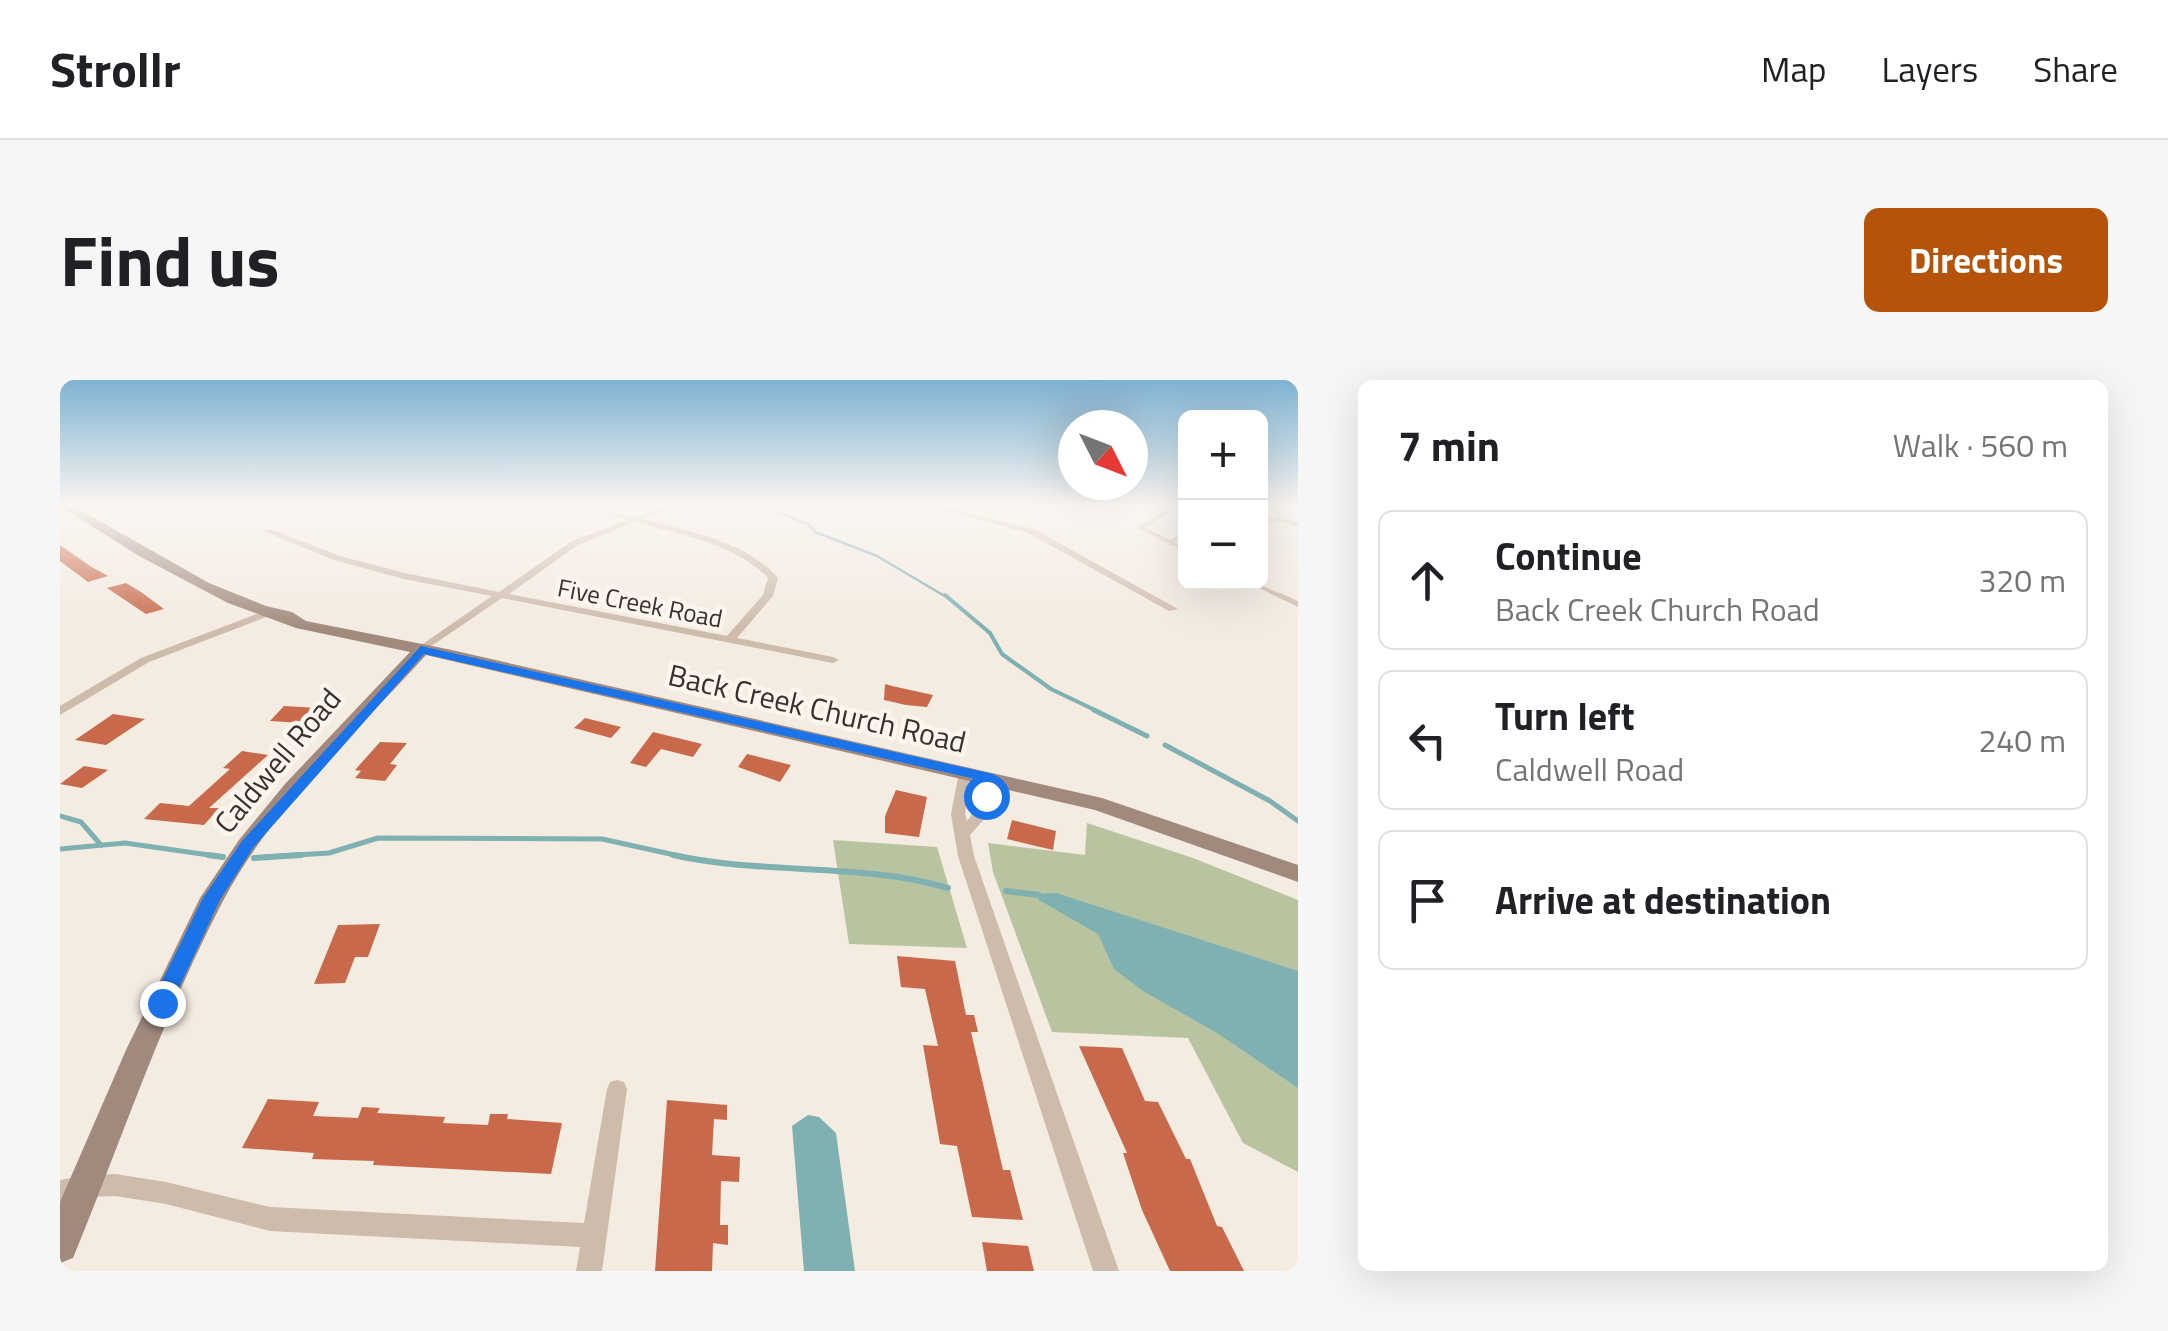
<!DOCTYPE html>
<html lang="en">
<head>
<meta charset="utf-8">
<style>
  :root { --surface:#fff; --page:#f6f6f6; --text:#202124; --muted:#757577; --line:#e0e0e0; --accent:#b45309 }
  body { margin:0; font-family:"Titillium Web",sans-serif; background:var(--page); color:var(--text) }
  .controls { position:absolute; right:30px; top:30px; display:grid; overflow:hidden; border-radius:15px; box-shadow:0 10px 40px #0002 }
  .controls button { width:90px; height:90px; display:grid; place-items:center; padding:0; border:0; border-bottom:2px solid var(--line); background:var(--surface); color:var(--text); font:50px sans-serif }
  .compass { position:absolute; left:998px; top:30px; width:90px; height:90px; border-radius:50%; background:var(--surface); box-shadow:0 10px 40px #0002; rotate:132deg }
  .stop { position:absolute; width:30px; height:30px; margin:-22px; border:8px solid #1a73e8; border-radius:50%; background:#fff }
  .stop.end { background:#1a73e8; border-color:#fff; box-shadow:0 2px 10px #0008 }
  .list { margin:0; padding:0; list-style:none }
  h2 { display:flex; justify-content:space-between; align-items:center; height:130px; margin:0; padding:0 40px; font-size:42px }
  h2 small { font-size:32px; font-weight:400; color:var(--muted) }
  .list li { display:grid; grid-template-columns:65px 1fr auto; gap:30px; align-items:center; box-sizing:border-box; height:140px; margin:0 20px 20px; padding:0 20px; border:2px solid var(--line); border-radius:15px }
  .list b { display:block; font-size:38px; white-space:nowrap }
  .list p { margin:0; font-size:32px; white-space:nowrap; color:var(--muted) }
  .list em { font-size:32px; font-style:normal; color:var(--muted) }
  .icon { flex:none; width:55px; height:55px; fill:none; stroke:currentColor; stroke-width:2; stroke-linecap:round; stroke-linejoin:round }
  .map { position:relative; flex:none; width:1238px; height:891px; overflow:hidden; border-radius:15px }
  header { display:flex; align-items:center; gap:60px; box-sizing:border-box; height:140px; padding:0 50px; background:var(--surface); border-bottom:2px solid var(--line) }
  header strong { font-size:48px }
  nav { display:flex; gap:55px; margin-inline-start:auto; font-size:35px }
  .intro { display:flex; align-items:center; justify-content:space-between; box-sizing:border-box; height:240px; padding:0 60px }
  h1 { margin:0; font-size:70px }
  .button { padding:25px 45px; border-radius:15px; background:var(--accent); color:#fff; font-size:35px; font-weight:700 }
  main { display:flex; gap:60px; padding:0 60px }
  aside { flex:1; background:var(--surface); border-radius:15px; box-shadow:0 10px 40px #0002 }
  .map>svg:first-child { display:block }
  .green { fill:#b8c4a0 }
  .water { fill:#7fb0b2 }
  .lines { fill:none; stroke-linecap:round; stroke-linejoin:round }
  .stream-far3 { stroke:#7fb0b2; stroke-width:2.5 }
  .stream-far2 { stroke:#7fb0b2; stroke-width:4 }
  .stream-far1 { stroke:#7fb0b2; stroke-width:5 }
  .stream { stroke:#7fb0b2; stroke-width:6 }
  .building { fill:#c8694b }
  .lane-far1 { stroke:#cdbbac; stroke-width:4 }
  .lane { stroke:#cdbbac; stroke-width:5 }
  .street { fill:#cdbbac; fill-rule:evenodd }
  .secondary { fill:#a18a7d; fill-rule:evenodd }
  .route { fill:#1a73e8 }
  .labels { text-anchor:middle; stroke-width:9; stroke-linejoin:round; paint-order:stroke }
  .far-street-label { font-size:25px; fill:#3b302b; stroke:#fbf5ee }
  .street-label { font-size:30px; fill:#3b302b; stroke:#fbf5ee }
</style>
</head>
<body>
<header>
<strong>Strollr</strong>
<nav><a>Map</a><a>Layers</a><a>Share</a></nav>
</header>
<div class="intro"><h1>Find us</h1><a class="button">Directions</a></div>
<main>
<div class="map">
<svg width="1238" height="891" viewBox="0 0 1238 891">
  <rect width="100%" height="100%" fill="#f4ebe1"/>
  <g class="green">
    <path d="M1027 443 1133 478 1238 520V792L1183 763 1128 658 992 652 933 492 928 463 1025 475Z"/>
    <path d="M773 460 877 467 907 568 789 564Z"/>
  </g>
  <g class="water">
    <path d="M996 513 1238 591V708L1157 653 1083 611 1054 589 1038 554 979 520 976 514Z"/>
    <path d="M748 735 759 737 776 753 795 891H744L732 746Z"/>
  </g>
  <g class="lines">
    <path class="stream-far3" d="M705 126 749 145 755 152 817 176 888 218"/>
    <path class="stream-far2" d="M885 215 930 253 942 274 991 309 1039 332"/>
    <g class="stream-far1">
      <path d="M1034 330 1087 356"/>
      <path d="M1105 365 1210 421 1238 441"/>
      <path d="M0 436 21 442 41 465"/>
      <path d="M0 469 65 463 163 477"/>
      <path d="M204 477 269 473 318 458 542 459 624 477"/>
    </g>
    <g class="stream">
      <path d="M148 475 163 477"/>
      <path d="M613 475C703 495 799 482 888 508"/>
      <path d="M194 478 241 475"/>
      <path d="M946 511 979 515"/>
    </g>
  </g>
  <g class="building">
    <path d="M0 165 30 186 48 196 28 202 0 181Z"/>
    <path d="M66 203 81 212 104 229 86 234 47 208Z"/>
    <path d="M825 304 832 306 873 315 867 327 846 325 824 320Z"/>
    <path d="M224 326 257 328 243 343 210 341Z"/>
    <path d="M53 334 85 339 46 365 15 360Z"/>
    <path d="M525 338 561 347 551 358 514 348Z"/>
    <path d="M593 352 642 364 633 377 601 369 586 387 570 383Z"/>
    <path d="M320 362 347 363 330 384 337 385 325 401 295 398 301 391 295 390Z"/>
    <path d="M182 371 208 375 149 428H159L144 445 84 439 100 423 129 426 170 389 163 388Z"/>
    <path d="M687 374 731 385 720 402 678 387Z"/>
    <path d="M24 386 48 390 22 408 0 404Z"/>
    <path d="M836 410 867 417 859 457 825 453V436Z"/>
    <path d="M952 440 996 451 993 470 947 459Z"/>
    <path d="M320 544 308 577H295L285 603 254 604 278 545Z"/>
    <path d="M837 576 895 581 906 635H914L918 652H911L943 790H950L963 840 912 837 897 766 880 764 863 665 878 666 865 609 841 607Z"/>
    <path d="M1019 666 1062 668 1085 721 1098 722 1126 779H1130L1157 846 1162 847 1184 891H1110L1082 830 1063 773H1067Z"/>
    <path d="M208 719 259 722 253 736 298 738 302 727 320 728 317 733 385 737 383 743 428 745 430 734H448L447 739 502 743 491 794 313 785 314 781 252 779 254 773 182 768Z"/>
    <path d="M607 720 667 725V740L654 739 652 775 680 777 679 802 661 801 660 845H668V865L653 863 652 891H595Z"/>
    <path d="M922 862 968 866 974 891H927Z"/>
  </g>
  <g class="lines">
    <g class="lane-far1">
      <path d="M1223 126 1217 132 1221 139 1238 145"/>
      <path d="M1200 141 1221 139"/>
      <path d="M1080 147 1126 170"/>
      <path d="M1082 147 1116 126"/>
      <path d="M1110 163 1126 152"/>
      <path d="M1191 202 1224 218"/>
    </g>
    <path class="lane" d="M1219 215 1238 224"/>
    <g class="street">
      <path d="M517 126C536 125 556 137 573 137 587 136 598 126 613 126L583 139C628 151 686 161 718 198L713 216 677 258 773 277 779 280 773 283 442 218 361 273 355 270 357 268 432 216 344 199 274 180 203 151 210 149 280 176 345 193 439 212 512 161 567 140ZM575 142C619 154 676 164 708 198L703 215 667 256 449 214 518 165Z"/>
      <path d="M867 126H879L974 149 1118 229 1109 231 968 153Z"/>
      <path d="M210 229 214 230V234L89 282 0 335V326L81 278Z"/>
      <path d="M906 389 913 393 905 434 907 441 911 436 928 396H938L940 399 925 438 910 455 914 476 1059 891H1033L898 476 891 434 899 393Z"/>
      <path d="M557 700 564 702 567 709 542 891H516L520 867 210 851 106 824 55 816 28 817 0 822V800L28 795 55 794 106 802 210 827 524 843 547 709 550 702Z"/>
    </g>
    <path class="secondary" d="M0 126H13L149 203 206 226 232 232 246 241 387 269 1042 418 1238 485V502L1035 430 366 275C296 352 212 428 163 521 103 635 62 759 13 878L0 883V822L66 670 140 518 179 460 225 404 350 272 236 248 168 223 79 176Z"/>
  </g>
  <linearGradient id="sky" x2="0" y2="1"><stop stop-color="#7eb2d2"/><stop offset="0.5" stop-color="#faf6f2"/><stop offset="1" stop-color="#faf6f2" stop-opacity="0"/></linearGradient>
  <rect width="1238" height="250" fill="url(#sky)"/>
  <path class="route" d="M361 266 933 394 940 399 934 416 926 420 918 416 924 401 364 274 193 468 160 520 109 629H94L91 623 143 518 182 461Z"/>
  <g class="labels">
    <g class="far-street-label">
      <text transform="translate(580 223) rotate(11)" y="9">Five Creek Road</text>
    </g>
    <g class="street-label">
      <text transform="translate(757 329) rotate(13)" y="10">Back Creek Church Road</text>
      <text transform="translate(218 381) rotate(-50)" y="10">Caldwell Road</text>
    </g>
  </g>
</svg>
<div class="controls">
<button>+</button>
<button>−</button>
</div>
<svg class="compass" viewBox="-18 -18 36 36"><path d="M0-13l5 13h-10z" fill="#e53935"/><path d="M0 13l5-13h-10z" fill="#757577"/></svg>
<div class="stop" style="left:926px;top:416px"></div>
<div class="stop end" style="left:102px;top:623px"></div>
</div>
<aside>
<h2>7 min<small>Walk · 560 m</small></h2>
<ul class="list">
<li><svg class="icon" aria-label="ahead" viewBox="0 0 24 24"><path d="M12 20V5M6 11l6-6 6 6"/></svg><div><b>Continue</b><p>Back Creek Church Road</p></div><em>320 m</em></li>
<li><svg class="icon" aria-label="left" viewBox="0 0 24 24"><path d="M17 20v-9H6M10 6l-5 5 5 5"/></svg><div><b>Turn left</b><p>Caldwell Road</p></div><em>240 m</em></li>
<li><svg class="icon" aria-label="arrive" viewBox="0 0 24 24"><path d="M6 21V4h12l-3 4 3 4H6"/></svg><div><b>Arrive at destination</b></div></li>
</ul>
</aside>
</main>
</body>
</html>
